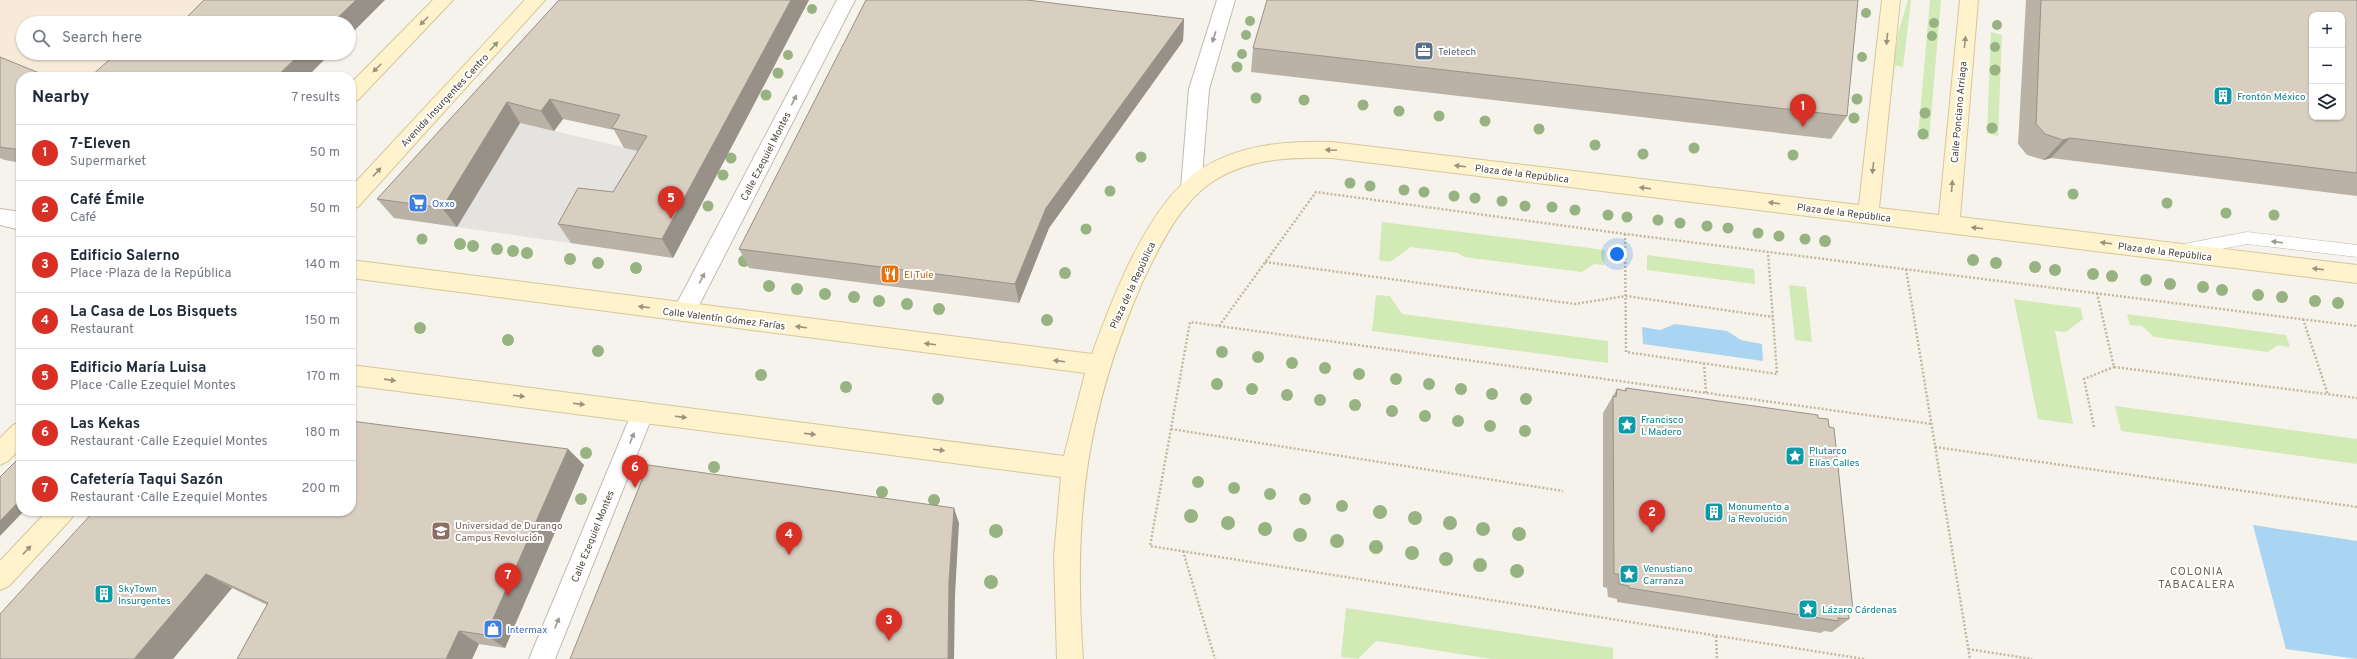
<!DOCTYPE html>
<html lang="en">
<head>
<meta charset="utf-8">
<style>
  :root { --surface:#fff; --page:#f6f6f7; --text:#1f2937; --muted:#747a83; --line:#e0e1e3; --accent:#d93025 }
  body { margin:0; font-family:Overpass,sans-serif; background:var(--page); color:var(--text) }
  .controls { position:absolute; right:12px; top:12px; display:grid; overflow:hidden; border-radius:8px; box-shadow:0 1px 3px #0004 }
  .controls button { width:36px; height:36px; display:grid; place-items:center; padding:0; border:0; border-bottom:1px solid var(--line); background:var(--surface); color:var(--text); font:20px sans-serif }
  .you { position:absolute; left:1617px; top:254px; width:14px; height:14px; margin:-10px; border:3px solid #fff; border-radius:50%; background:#1a73e8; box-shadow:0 0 0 6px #1a73e833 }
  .badge { display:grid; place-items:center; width:26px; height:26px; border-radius:50%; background:var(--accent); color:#fff; font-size:13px; font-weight:700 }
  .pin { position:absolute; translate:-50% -33px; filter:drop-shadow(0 1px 2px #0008) }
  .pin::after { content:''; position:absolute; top:21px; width:14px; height:12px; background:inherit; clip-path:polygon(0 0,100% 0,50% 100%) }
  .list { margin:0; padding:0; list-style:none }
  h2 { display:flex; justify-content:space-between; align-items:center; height:52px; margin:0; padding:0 16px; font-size:17px }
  h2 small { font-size:13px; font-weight:400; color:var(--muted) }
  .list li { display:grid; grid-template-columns:26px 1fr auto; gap:12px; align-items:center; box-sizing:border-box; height:56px; padding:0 16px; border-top:1px solid var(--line) }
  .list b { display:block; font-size:15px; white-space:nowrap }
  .list p { margin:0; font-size:13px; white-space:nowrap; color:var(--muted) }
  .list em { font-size:13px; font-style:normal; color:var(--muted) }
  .icon { flex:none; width:22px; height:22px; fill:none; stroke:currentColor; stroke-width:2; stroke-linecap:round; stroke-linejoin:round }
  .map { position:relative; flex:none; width:2357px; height:659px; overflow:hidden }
  .search { position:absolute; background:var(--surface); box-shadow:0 1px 3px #0004; left:16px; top:16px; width:340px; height:44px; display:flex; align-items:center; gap:10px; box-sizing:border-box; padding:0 14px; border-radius:22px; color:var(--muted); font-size:15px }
  .panel { position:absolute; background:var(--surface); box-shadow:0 1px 3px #0004; left:16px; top:72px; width:340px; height:444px; border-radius:16px }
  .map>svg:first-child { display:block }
  .commercial { fill:#f7ead8 }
  .green { fill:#d2eab5 }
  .parking { fill:#e5e3e0 }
  .water { fill:#a9d4f2 }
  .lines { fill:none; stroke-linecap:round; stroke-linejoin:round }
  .lane-casing { stroke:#c2bbae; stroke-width:1 }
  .street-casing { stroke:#c2bbae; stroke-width:2 }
  .secondary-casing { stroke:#d6c79b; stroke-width:2 }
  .path { stroke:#c4b79f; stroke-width:2.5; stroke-dasharray:2 2; stroke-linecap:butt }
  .lane { fill:#fff; fill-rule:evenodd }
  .street { fill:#fff; fill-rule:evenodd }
  .secondary { fill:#fff3cd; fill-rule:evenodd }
  .tree { fill:#97b381 }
  .wall { fill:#bab2a6 }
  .shaded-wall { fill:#979187 }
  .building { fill:#d8cfc1; stroke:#979187; fill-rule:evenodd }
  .oneway { fill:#9c937c }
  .oneway2 { fill:#9c9892 }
  .labels { text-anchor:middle; stroke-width:4; stroke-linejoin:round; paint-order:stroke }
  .service-label { font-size:10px; fill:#4e5e75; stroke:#fff; text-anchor:start }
  .culture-label { font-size:10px; fill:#0d838f; stroke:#fff; text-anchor:start }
  .street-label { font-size:10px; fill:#4b4439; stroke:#fff }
  .shop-label { font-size:10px; fill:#366cbe; stroke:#fff; text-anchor:start }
  .food-label { font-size:10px; fill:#c56008; stroke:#fff; text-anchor:start }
  .education-label { font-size:10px; fill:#785e54; stroke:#fff; text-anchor:start }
  .neighbourhood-label { font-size:11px; letter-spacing:1px; fill:#6e6250; stroke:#fff }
</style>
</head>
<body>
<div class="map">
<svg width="2357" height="659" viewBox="0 0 2357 659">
  <rect width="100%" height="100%" fill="#f6f3ec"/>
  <path class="commercial" d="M0 0H235L213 23H23V53H152L125 77H27L0 65Z"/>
  <g class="green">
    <path d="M1908 0H1911L1903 67 1895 65 1888 123 1893 64 1899 30Z"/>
    <path d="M1930 0H1941L1929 140 1918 137Z"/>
    <path d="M1991 32 2002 35 1998 136 1987 133Z"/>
    <path d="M1382 222 1605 250 1604 265 1594 264 1582 272 1464 257 1458 253 1411 247 1390 262 1379 260Z"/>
    <path d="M1647 255 1754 269 1755 284 1647 270Z"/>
    <path d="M1789 285 1806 287 1812 342 1795 340Z"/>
    <path d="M1376 295 1390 296 1402 314 1608 341V363L1372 331Z"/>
    <path d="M2014 299 2081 308 2083 319 2066 332 2055 331 2073 424 2038 419Z"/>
    <path d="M2127 314 2286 335 2290 347 2278 345 2268 352 2154 337 2142 326 2130 325Z"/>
    <path d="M2115 406 2357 439V464L2121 431Z"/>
    <path d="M1346 608 1613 648V659H1492L1376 641 1358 659 1341 657Z"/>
  </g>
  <path class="parking" d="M520 123 657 155 604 248 457 227Z"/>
  <g class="water">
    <path d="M1675 324 1727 331 1741 340 1762 344 1763 361 1643 344 1642 327 1660 330Z"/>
    <path d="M2253 525 2357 541V659L2286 649Z"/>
  </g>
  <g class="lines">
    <g class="lane-casing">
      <path id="lane" d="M2247 232 2357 245V257L2247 244 2184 256 2179 254 2177 250 2179 246 2184 244Z"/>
    </g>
    <g class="street-casing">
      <g id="street">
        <path d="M837 0H855L692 319 684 321 676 319 673 312 676 305Z"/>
        <path d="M1217 0H1235L1209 89 1201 188 1198 194 1191 196 1184 194 1181 188 1189 89Z"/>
        <path d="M0 209 21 212V230L0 225Z"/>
        <path d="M643 402 651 405 654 412 555 659H529L632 412 635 405Z"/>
      </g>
    </g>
    <g class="secondary-casing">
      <g id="secondary">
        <path d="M433 0H453L358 100 351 102V83Z"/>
        <path d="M525 0H545L358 207 351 209V187Z"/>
        <path d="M1882 0H1900L1879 208 1939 215 1960 0H1978L1960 217 2357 265V283L1332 158C1291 157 1251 158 1215 180 1180 202 1159 247 1142 283 1085 413 1073 519 1083 659H1057L1054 556 1061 477 351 385V365L1064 456 1085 373 351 278V260L1092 354C1112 299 1149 201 1201 169 1241 144 1286 141 1332 142L1859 205Z"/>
        <path d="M21 422V448L8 461 0 465V438L13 425Z"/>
        <path d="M47 511H75L71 519 9 586 0 590V561Z"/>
      </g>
    </g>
    <g class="path">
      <path d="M1625 234 1626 352 1777 374 1768 252"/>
      <path d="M1265 262 1575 304 1626 296 1773 317"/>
      <path d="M1906 269 1970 659"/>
      <path d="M2097 293 2114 367 2357 398"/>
      <path d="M2303 319 2328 395"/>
      <path d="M1219 326 1316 192 1625 234 2357 326"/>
      <path d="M1704 363 1706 393"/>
      <path d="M2094 427 2084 379 2114 367"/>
      <path d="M1171 429 1563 491"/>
      <path d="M1935 447 2357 507"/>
      <path d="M1183 551 1215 659"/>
      <path d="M1716 636 1717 659"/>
      <path d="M1968 649 2032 659"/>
      <path d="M1864 659 1150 546 1190 322 1932 424"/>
    </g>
    <use href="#lane" class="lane"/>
    <use href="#street" class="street"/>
    <use href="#secondary" class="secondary"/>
  </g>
  <g class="tree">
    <circle cx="812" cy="9" r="5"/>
    <circle cx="1866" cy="13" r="5"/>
    <circle cx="1250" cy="21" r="5"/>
    <circle cx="1934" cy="23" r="5"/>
    <circle cx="1997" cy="25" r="5"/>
    <circle cx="1246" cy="35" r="5"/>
    <circle cx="1932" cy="36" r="5"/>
    <circle cx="1995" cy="47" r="5"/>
    <circle cx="1242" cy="54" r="5"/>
    <circle cx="788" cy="55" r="5"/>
    <circle cx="1862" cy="57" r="5"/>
    <circle cx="1237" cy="67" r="5.5"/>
    <circle cx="1995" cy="70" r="5.5"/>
    <circle cx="778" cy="73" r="5.5"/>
    <circle cx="766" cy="95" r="5.5"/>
    <circle cx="1256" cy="98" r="5.5"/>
    <circle cx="1857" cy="99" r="5.5"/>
    <circle cx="1304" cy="100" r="5.5"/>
    <circle cx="1363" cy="105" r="5.5"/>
    <circle cx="1399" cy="111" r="5.5"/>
    <circle cx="1925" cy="113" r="5.5"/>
    <circle cx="1439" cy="116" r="5.5"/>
    <circle cx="1854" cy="118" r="5.5"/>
    <circle cx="1485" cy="121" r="5.5"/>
    <circle cx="1992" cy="128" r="5.5"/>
    <circle cx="1539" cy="129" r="5.5"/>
    <circle cx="1923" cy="134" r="5.5"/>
    <circle cx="1595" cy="145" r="5.5"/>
    <circle cx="1694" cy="148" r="5.5"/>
    <circle cx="1643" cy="154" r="5.5"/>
    <circle cx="1793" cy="155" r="5.5"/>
    <circle cx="1141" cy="157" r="5.5"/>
    <circle cx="731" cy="158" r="5.5"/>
    <circle cx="723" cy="175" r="5.5"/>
    <circle cx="1350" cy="183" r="5.5"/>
    <circle cx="1370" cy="186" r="5.5"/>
    <circle cx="1404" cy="190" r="5.5"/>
    <circle cx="1110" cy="191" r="5.5"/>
    <circle cx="1424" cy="192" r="5.5"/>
    <circle cx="2073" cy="194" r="5.5"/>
    <circle cx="1454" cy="196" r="5.5"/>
    <circle cx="1475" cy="198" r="5.5"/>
    <circle cx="1502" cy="201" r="5.5"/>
    <circle cx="2167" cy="203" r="5.5"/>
    <circle cx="708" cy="206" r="5.5"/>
    <circle cx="1525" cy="206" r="5.5"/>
    <circle cx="1552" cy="207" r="5.5"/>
    <circle cx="1575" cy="210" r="5.5"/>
    <circle cx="2226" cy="213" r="5.5"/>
    <circle cx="1608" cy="215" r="5.5"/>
    <circle cx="2274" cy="215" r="5.5"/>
    <circle cx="1627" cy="217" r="5.5"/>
    <circle cx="1658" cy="220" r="5.5"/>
    <circle cx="1680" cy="223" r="5.5"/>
    <circle cx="1707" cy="226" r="5.5"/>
    <circle cx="1728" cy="228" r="5.5"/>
    <circle cx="1086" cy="229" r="5.5"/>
    <circle cx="1758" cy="233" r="5.5"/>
    <circle cx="1779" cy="236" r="5.5"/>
    <circle cx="422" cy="239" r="5.5"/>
    <circle cx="1805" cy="239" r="5.5"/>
    <circle cx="1825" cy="241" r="6"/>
    <circle cx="460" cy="244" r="6"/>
    <circle cx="473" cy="246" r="6"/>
    <circle cx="497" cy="249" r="6"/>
    <circle cx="513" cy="251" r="6"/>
    <circle cx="527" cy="253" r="6"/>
    <circle cx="570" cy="259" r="6"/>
    <circle cx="1973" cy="260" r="6"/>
    <circle cx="744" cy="261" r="6"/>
    <circle cx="598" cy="263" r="6"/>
    <circle cx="1996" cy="263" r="6"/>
    <circle cx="2035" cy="267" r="6"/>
    <circle cx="636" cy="268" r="6"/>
    <circle cx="2055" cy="270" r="6"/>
    <circle cx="1065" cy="273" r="6"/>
    <circle cx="2093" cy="274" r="6"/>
    <circle cx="2112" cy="276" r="6"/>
    <circle cx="2146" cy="280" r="6"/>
    <circle cx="2170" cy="284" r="6"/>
    <circle cx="769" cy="286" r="6"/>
    <circle cx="2203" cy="287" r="6"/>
    <circle cx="797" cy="289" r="6"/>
    <circle cx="2222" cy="290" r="6"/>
    <circle cx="825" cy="294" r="6"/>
    <circle cx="2258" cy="295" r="6"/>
    <circle cx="854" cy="297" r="6"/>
    <circle cx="2282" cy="297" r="6"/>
    <circle cx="879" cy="301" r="6"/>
    <circle cx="2315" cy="301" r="6"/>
    <circle cx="2338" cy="303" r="6"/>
    <circle cx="907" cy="304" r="6"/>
    <circle cx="939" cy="309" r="6"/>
    <circle cx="1047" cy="320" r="6"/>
    <circle cx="420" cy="328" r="6"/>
    <circle cx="508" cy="340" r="6"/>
    <circle cx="598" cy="351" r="6"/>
    <circle cx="1222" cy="352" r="6"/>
    <circle cx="1258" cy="357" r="6"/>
    <circle cx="1292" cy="363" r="6"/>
    <circle cx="1325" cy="368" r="6"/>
    <circle cx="1359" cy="374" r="6"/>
    <circle cx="761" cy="375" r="6"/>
    <circle cx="1396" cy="379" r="6"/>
    <circle cx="1217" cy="384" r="6"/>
    <circle cx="1429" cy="384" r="6"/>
    <circle cx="846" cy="387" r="6"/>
    <circle cx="1252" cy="389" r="6"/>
    <circle cx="1461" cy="389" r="6"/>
    <circle cx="1492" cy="394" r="6"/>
    <circle cx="1287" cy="395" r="6"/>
    <circle cx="938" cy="399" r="6"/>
    <circle cx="1526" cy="399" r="6"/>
    <circle cx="1320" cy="400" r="6"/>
    <circle cx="1355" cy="405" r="6"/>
    <circle cx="1392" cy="411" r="6"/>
    <circle cx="1425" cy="416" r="6"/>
    <circle cx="1458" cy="421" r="6"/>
    <circle cx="1490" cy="426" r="6"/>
    <circle cx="1525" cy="431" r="6"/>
    <circle cx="586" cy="453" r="6"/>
    <circle cx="714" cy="467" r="6"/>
    <circle cx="1198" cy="482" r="6"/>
    <circle cx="1234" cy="488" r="6"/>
    <circle cx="882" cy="492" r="6"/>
    <circle cx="1270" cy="494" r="6"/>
    <circle cx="581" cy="499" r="6"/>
    <circle cx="1305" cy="499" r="6"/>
    <circle cx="934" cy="500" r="6"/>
    <circle cx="1342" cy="506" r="6"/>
    <circle cx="1380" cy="512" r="7"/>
    <circle cx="1191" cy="516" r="7"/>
    <circle cx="1415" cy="518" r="7"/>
    <circle cx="1228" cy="523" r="7"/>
    <circle cx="1450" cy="523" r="7"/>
    <circle cx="1265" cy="529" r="7"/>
    <circle cx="1483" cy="529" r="7"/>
    <circle cx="996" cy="531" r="7"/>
    <circle cx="1519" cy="534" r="7"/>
    <circle cx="1300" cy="535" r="7"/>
    <circle cx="1337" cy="541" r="7"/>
    <circle cx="1376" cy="547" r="7"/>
    <circle cx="1412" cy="553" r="7"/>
    <circle cx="1446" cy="559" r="7"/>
    <circle cx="1480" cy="565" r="7"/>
    <circle cx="1517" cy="571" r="7"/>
    <circle cx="991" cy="582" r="7"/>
  </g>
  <g class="wall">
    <path d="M559 0H809L673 258 571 243 558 224 613 192 638 151 624 148 614 130 563 119 554 131 520 123 457 227 394 218 377 199Z"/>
    <path d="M2026 0H2357V196L2051 158 2044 160 2027 155 2018 144Z"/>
    <path d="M1184 19 1183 41 1049 228 1019 303 749 268 739 249Z"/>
    <path d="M1253 48 1847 116 1831 139 1251 72Z"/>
    <path d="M0 57 21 77V163L5 160 0 158Z"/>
    <path d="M1626 388 1818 418 1829 427 1853 610 1848 614 1849 619 1832 632 1824 631 1821 633 1617 602V599L1608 597 1607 588 1603 587V413L1617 389 1624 391Z"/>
    <path d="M568 449 584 465 505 648 479 644 472 659H237L267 605 232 588 173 659H0V614Z"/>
  </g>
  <g class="shaded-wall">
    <path d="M356 0H385L349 36V23H332Z"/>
    <path d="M791 0H809L673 258 662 239Z"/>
    <path d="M1184 19 1183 41 1049 228 1019 303 1015 284 1046 208Z"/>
    <path d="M301 53H331L307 77H276Z"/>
    <path d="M550 99 563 119 554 131 541 111Z"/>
    <path d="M507 102 520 123 457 227 442 208Z"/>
    <path d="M2070 138 2051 158 2044 160 2063 140Z"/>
    <path d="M568 449 584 465 505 648 486 635Z"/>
    <path d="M21 499V511H24L0 536V521Z"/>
    <path d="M954 508 959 523 955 595 954 659H948L949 581Z"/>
    <path d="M206 574 232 588 173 659H134Z"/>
    <path d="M459 631 479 644 472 659H446Z"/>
  </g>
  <g class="building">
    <path d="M204 0H356L332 23H181Z"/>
    <path d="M559 0H791L662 239 558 224 578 188 613 192 647 136 612 128 620 115 550 99 541 111 507 102 442 208 377 199Z"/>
    <path d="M866 0H1027L1184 19 1046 208 1015 284 739 249Z"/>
    <path d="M1267 0H1858L1847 116 1253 48Z"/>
    <path d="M2041 0H2357V173L2070 138 2063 140 2045 134 2036 124ZM2312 15H2342V117H2312Z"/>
    <path d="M156 19 166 23H151Z"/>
    <path d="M117 53H301L276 77H90Z"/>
    <path d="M0 57 49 77H21V150L0 147Z"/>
    <path d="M1626 388 1818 415V418L1828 419 1829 427 1834 428 1853 610 1848 609 1849 619 1838 618V621L1629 588V586L1619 584V574H1614L1613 396 1616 397 1617 389 1626 391Z"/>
    <path d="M351 421 568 449 486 635 459 631 446 659H237L268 603 206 574 134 659H0V614L94 511H351Z"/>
    <path d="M21 456V499L0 521V477Z"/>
    <path d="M648 465 954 508 949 581 948 659H570Z"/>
  </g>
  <defs><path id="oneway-solid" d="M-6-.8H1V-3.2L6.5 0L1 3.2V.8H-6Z"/></defs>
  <g class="oneway">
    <use href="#oneway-solid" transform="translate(424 21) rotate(135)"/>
    <use href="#oneway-solid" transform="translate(1887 39) rotate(96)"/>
    <use href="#oneway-solid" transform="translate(1965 42) rotate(-84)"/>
    <use href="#oneway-solid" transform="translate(494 46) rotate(-47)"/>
    <use href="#oneway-solid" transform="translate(377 68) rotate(135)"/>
    <use href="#oneway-solid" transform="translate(1331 150) rotate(-177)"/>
    <use href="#oneway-solid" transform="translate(1460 166) rotate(-173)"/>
    <use href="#oneway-solid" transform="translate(1873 168) rotate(96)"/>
    <use href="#oneway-solid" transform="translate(377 172) rotate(-47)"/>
    <use href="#oneway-solid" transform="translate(1952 186) rotate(-85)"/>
    <use href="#oneway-solid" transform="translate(1645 188) rotate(-173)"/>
    <use href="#oneway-solid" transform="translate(1774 203) rotate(-173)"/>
    <use href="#oneway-solid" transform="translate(1977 228) rotate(-173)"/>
    <use href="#oneway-solid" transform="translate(2106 243) rotate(-173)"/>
    <use href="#oneway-solid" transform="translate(2318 269) rotate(-173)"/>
    <use href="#oneway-solid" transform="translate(644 307) rotate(-173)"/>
    <use href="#oneway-solid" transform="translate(801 327) rotate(-173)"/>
    <use href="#oneway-solid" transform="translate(930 344) rotate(-173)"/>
    <use href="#oneway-solid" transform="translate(1059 361) rotate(-173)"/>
    <use href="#oneway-solid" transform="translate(390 380) rotate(8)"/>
    <use href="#oneway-solid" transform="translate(519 396) rotate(7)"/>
    <use href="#oneway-solid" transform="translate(579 404) rotate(7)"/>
    <use href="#oneway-solid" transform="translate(681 417) rotate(7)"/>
    <use href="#oneway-solid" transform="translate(810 434) rotate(7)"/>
    <use href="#oneway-solid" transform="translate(939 450) rotate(7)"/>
    <use href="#oneway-solid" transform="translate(27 550) rotate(-47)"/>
  </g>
  <g class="oneway2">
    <use href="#oneway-solid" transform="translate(1214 37) rotate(108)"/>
    <use href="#oneway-solid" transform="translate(794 100) rotate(-63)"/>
    <use href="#oneway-solid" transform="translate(2277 242) rotate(-173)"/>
    <use href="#oneway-solid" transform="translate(702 278) rotate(-63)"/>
    <use href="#oneway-solid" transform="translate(632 438) rotate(-68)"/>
    <use href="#oneway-solid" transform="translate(557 623) rotate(-68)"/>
  </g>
  <defs>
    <g id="office-square" transform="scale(1)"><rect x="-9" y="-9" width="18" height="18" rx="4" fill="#5c6f8a" stroke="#fff"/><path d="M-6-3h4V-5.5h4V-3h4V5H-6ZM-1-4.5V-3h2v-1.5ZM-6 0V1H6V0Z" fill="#fff"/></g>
    <g id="building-square" transform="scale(1)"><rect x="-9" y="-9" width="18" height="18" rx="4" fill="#0f9aa8" stroke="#fff"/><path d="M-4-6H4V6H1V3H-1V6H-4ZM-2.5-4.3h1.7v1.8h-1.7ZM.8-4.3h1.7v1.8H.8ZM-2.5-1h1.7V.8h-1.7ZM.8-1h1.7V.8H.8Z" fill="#fff"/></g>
    <g id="supermarket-square" transform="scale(1)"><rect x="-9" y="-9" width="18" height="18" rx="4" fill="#3f7fe0" stroke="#fff"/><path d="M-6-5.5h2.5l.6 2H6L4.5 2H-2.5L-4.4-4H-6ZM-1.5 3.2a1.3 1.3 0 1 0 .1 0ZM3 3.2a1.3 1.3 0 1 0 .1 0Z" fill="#fff"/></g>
    <g id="restaurant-square" transform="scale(1)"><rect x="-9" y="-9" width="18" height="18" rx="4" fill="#e8710a" stroke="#fff"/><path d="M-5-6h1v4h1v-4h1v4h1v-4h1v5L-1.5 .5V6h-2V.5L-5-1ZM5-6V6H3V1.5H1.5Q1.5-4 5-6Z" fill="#fff"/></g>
    <g id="sight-square" transform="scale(1)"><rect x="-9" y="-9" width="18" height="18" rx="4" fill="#0f9aa8" stroke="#fff"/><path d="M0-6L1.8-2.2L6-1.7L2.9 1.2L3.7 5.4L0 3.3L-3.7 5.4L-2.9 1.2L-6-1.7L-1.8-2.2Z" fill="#fff"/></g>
    <g id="university-square" transform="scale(1)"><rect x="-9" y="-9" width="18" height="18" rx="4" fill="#8d6e63" stroke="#fff"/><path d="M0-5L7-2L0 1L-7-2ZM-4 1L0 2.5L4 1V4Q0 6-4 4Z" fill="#fff"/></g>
    <g id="shop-square" transform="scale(1)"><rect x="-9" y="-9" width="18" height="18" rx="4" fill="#3f7fe0" stroke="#fff"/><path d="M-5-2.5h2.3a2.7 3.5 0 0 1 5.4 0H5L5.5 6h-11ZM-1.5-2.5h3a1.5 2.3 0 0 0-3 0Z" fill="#fff"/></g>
  </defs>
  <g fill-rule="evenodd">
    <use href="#office-square" x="1424" y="51"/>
    <use href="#building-square" x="2223" y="96"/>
    <use href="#supermarket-square" x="418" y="203"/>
    <use href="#restaurant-square" x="890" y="274"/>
    <use href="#sight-square" x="1627" y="425"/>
    <use href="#sight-square" x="1795" y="456"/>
    <use href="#building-square" x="1714" y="512"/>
    <use href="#university-square" x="441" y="531"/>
    <use href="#sight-square" x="1629" y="574"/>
    <use href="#building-square" x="104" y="594"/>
    <use href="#sight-square" x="1808" y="609"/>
    <use href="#shop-square" x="493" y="629"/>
  </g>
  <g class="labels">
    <g class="service-label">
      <text x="1438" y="55">Teletech</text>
    </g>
    <g class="culture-label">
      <text x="2237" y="100">Frontón México</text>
      <text x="1641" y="423">Francisco<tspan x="1641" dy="12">I. Madero</tspan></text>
      <text x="1809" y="454">Plutarco<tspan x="1809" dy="12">Elías Calles</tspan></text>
      <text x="1728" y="510">Monumento a<tspan x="1728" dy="12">la Revolución</tspan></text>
      <text x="1643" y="572">Venustiano<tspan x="1643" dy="12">Carranza</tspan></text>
      <text x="118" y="592">SkyTown<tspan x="118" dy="12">Insurgentes</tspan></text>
      <text x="1822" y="613">Lázaro Cárdenas</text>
    </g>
    <g class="street-label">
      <text transform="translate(444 100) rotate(-47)" y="4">Avenida Insurgentes Centro</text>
      <text transform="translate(1958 112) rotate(-85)" y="4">Calle Ponciano Arriaga</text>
      <text transform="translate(765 156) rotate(-63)" y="4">Calle Ezequiel Montes</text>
      <text transform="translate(1522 173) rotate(7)" y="4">Plaza de la República</text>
      <text transform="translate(1844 212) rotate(7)" y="4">Plaza de la República</text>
      <text transform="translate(2165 251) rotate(7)" y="4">Plaza de la República</text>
      <text transform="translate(1132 285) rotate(-65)" y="4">Plaza de la República</text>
      <text transform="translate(724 318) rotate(7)" y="4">Calle Valentín Gómez Farías</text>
      <text transform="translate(592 536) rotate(-68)" y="4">Calle Ezequiel Montes</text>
    </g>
    <g class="shop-label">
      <text x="432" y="207">Oxxo</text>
      <text x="507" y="633">Intermax</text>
    </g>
    <g class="food-label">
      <text x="904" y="278">El Tule</text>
    </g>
    <g class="education-label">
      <text x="455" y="529">Universidad de Durango<tspan x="455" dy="12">Campus Revolución</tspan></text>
    </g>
    <g class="neighbourhood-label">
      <text x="2197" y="575">COLONIA<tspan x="2197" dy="13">TABACALERA</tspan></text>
    </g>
  </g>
</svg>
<div class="controls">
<button>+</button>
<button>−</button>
<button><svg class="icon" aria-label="layers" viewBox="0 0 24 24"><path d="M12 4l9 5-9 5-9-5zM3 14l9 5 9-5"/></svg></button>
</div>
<div class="you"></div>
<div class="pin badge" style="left:1803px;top:127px">1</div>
<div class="pin badge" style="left:1652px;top:533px">2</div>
<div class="pin badge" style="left:889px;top:641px">3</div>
<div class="pin badge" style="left:789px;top:555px">4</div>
<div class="pin badge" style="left:671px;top:219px">5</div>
<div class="pin badge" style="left:635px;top:488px">6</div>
<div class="pin badge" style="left:508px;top:596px">7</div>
<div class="search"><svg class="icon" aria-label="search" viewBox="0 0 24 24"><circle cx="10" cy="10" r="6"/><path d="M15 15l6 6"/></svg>Search here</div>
<section class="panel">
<h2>Nearby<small>7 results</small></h2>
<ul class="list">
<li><span class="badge">1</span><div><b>7-Eleven</b><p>Supermarket</p></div><em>50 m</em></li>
<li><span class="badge">2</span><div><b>Café Émile</b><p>Café</p></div><em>50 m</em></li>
<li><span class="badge">3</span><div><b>Edificio Salerno</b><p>Place · Plaza de la República</p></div><em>140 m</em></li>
<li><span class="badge">4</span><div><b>La Casa de Los Bisquets</b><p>Restaurant</p></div><em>150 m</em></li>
<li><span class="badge">5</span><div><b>Edificio María Luisa</b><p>Place · Calle Ezequiel Montes</p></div><em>170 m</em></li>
<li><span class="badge">6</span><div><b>Las Kekas</b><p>Restaurant · Calle Ezequiel Montes</p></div><em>180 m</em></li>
<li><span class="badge">7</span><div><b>Cafetería Taqui Sazón</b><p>Restaurant · Calle Ezequiel Montes</p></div><em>200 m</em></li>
</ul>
</section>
</div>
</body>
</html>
